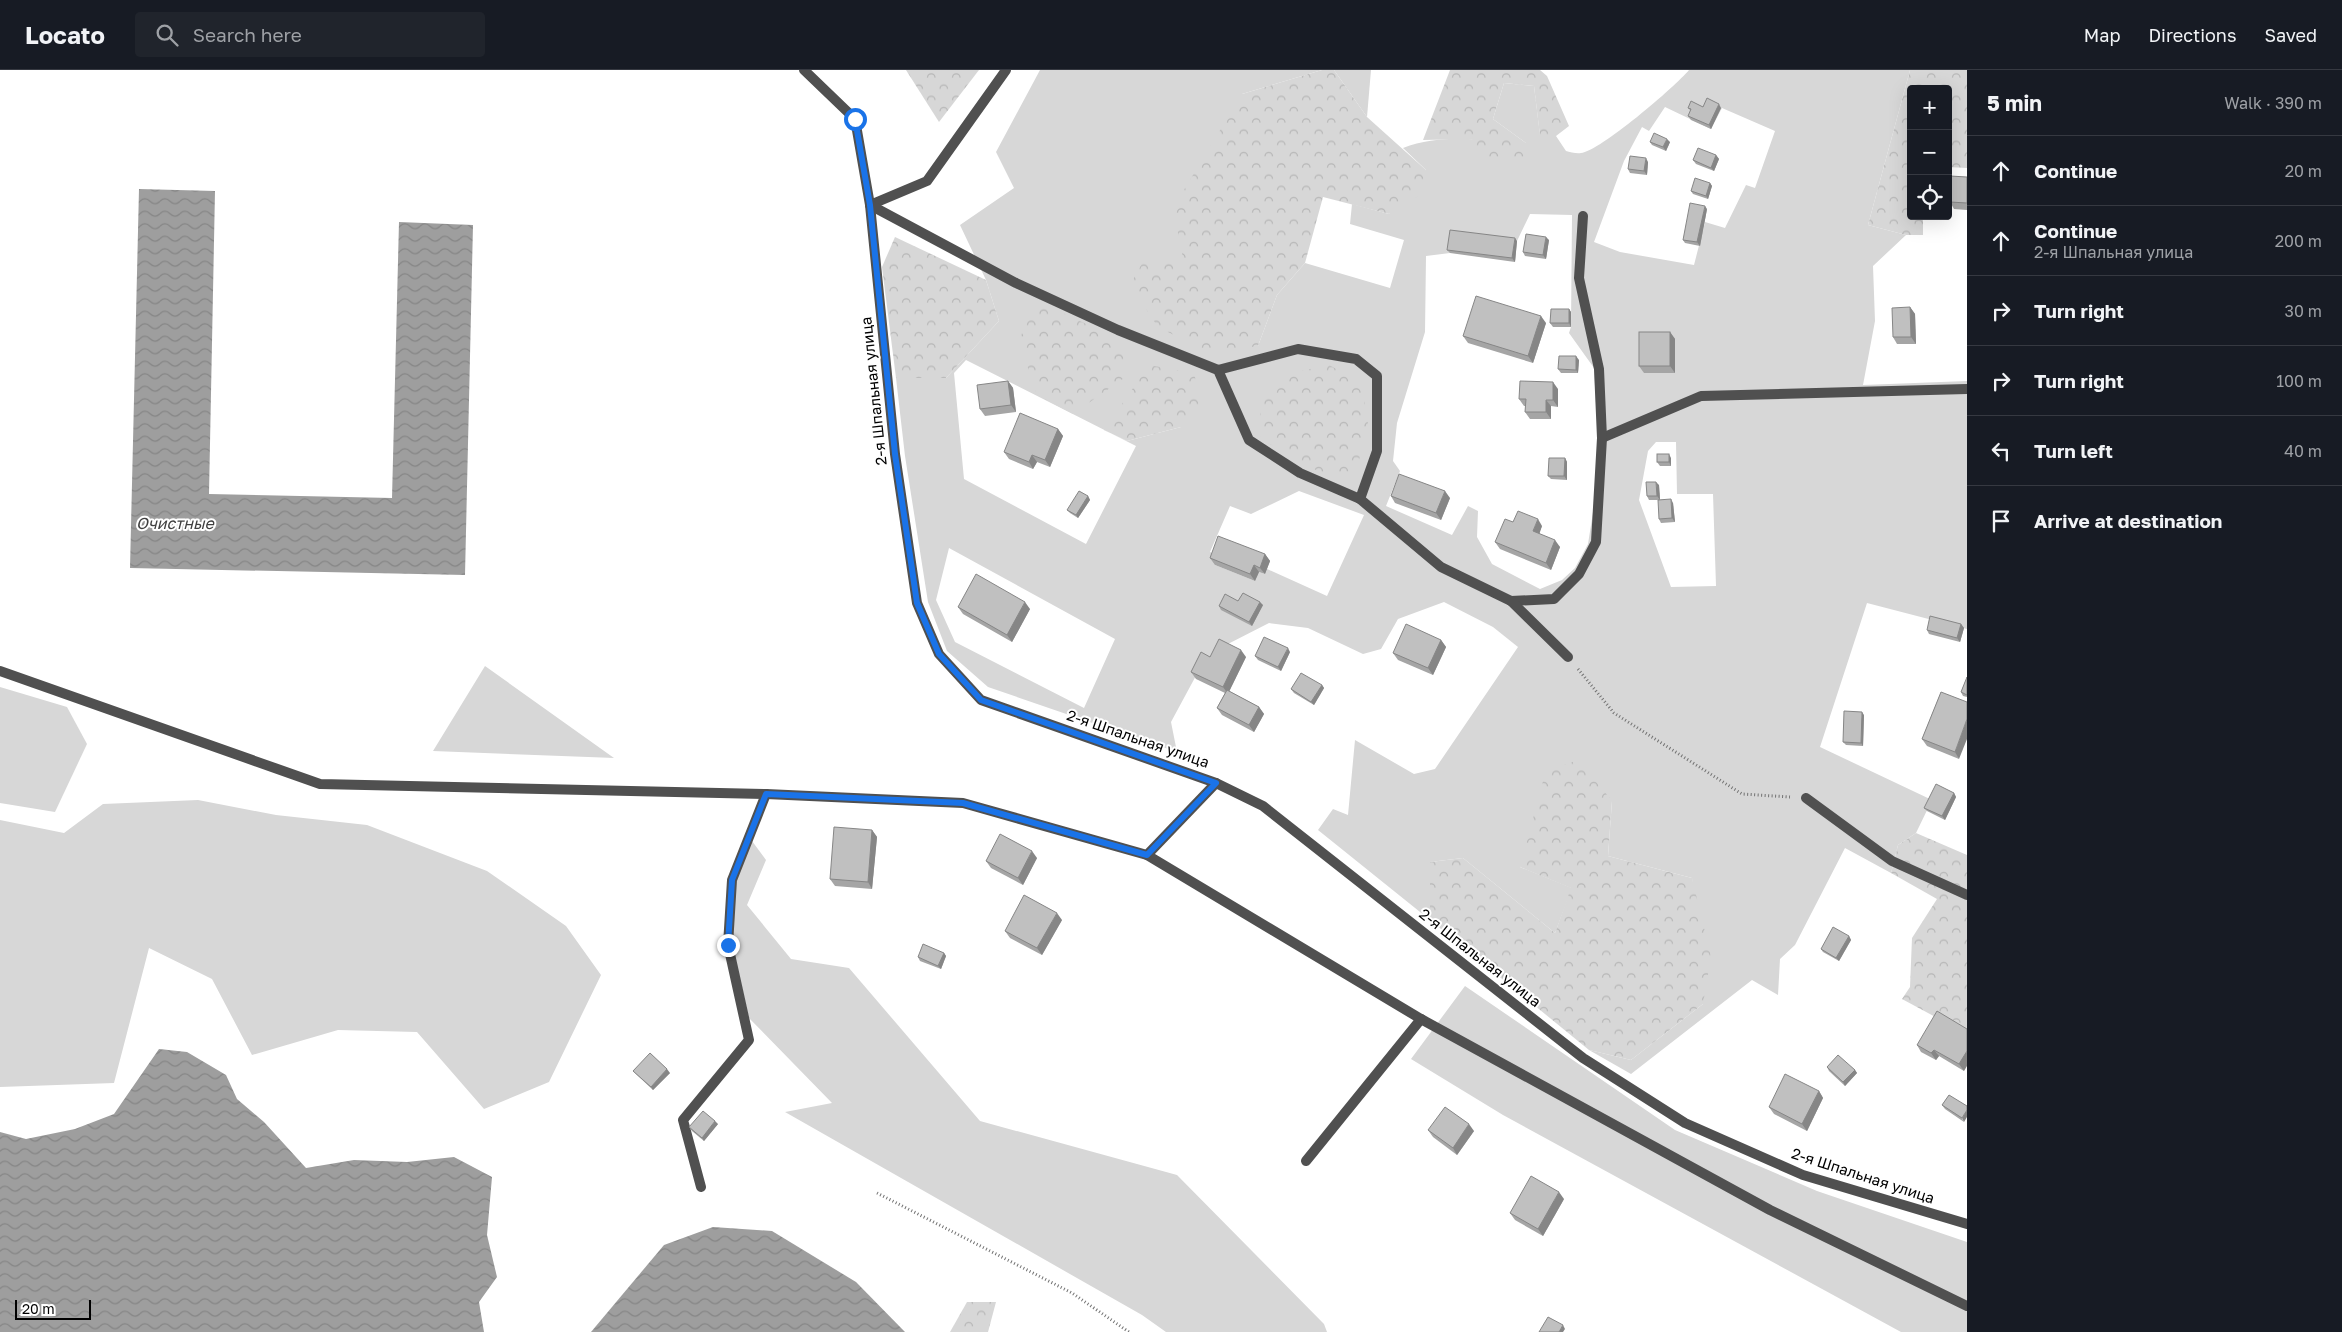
<!DOCTYPE html>
<html lang="en">
<head>
<meta charset="utf-8">
<style>
  :root { --surface:#171b24; --page:#20242c; --text:#f1f3f6; --muted:#9ea1a6; --line:#363941 }
  body { margin:0; font-family:"Golos Text",sans-serif; background:var(--page); color:var(--text) }
  .controls { position:absolute; right:15px; top:15px; display:grid; overflow:hidden; border-radius:5px; box-shadow:0 5px 20px #0002 }
  .controls button { width:45px; height:45px; display:grid; place-items:center; padding:0; border:0; border-bottom:1px solid var(--line); background:var(--surface); color:var(--text); font:25px sans-serif }
  .scale { position:absolute; left:15px; bottom:12px; width:76px; box-sizing:border-box; padding-left:5px; border:2px solid #000; border-top:0; font-size:14px; line-height:18px; white-space:nowrap; color:#000; -webkit-text-stroke:4px #fff; paint-order:stroke }
  .stop { position:absolute; width:15px; height:15px; margin:-11px; border:4px solid #1a73e8; border-radius:50%; background:#fff }
  .stop.end { background:#1a73e8; border-color:#fff; box-shadow:0 1px 5px #0008 }
  .list { margin:0; padding:0; list-style:none }
  h2 { display:flex; justify-content:space-between; align-items:center; height:65px; margin:0; padding:0 20px; font-size:21px }
  h2 small { font-size:16px; font-weight:400; color:var(--muted) }
  .list li { display:grid; grid-template-columns:32px 1fr auto; gap:15px; align-items:center; box-sizing:border-box; height:70px; padding:0 20px; border-top:1px solid var(--line) }
  .list b { display:block; font-size:19px; white-space:nowrap }
  .list p { margin:0; font-size:16px; white-space:nowrap; color:var(--muted) }
  .list em { font-size:16px; font-style:normal; color:var(--muted) }
  .icon { flex:none; width:28px; height:28px; fill:none; stroke:currentColor; stroke-width:2; stroke-linecap:round; stroke-linejoin:round }
  .map { position:relative; flex:none; width:1967px; height:1262px; overflow:hidden }
  header { display:flex; align-items:center; gap:30px; box-sizing:border-box; height:70px; padding:0 25px; background:var(--surface); border-bottom:1px solid var(--line) }
  header strong { font-size:24px }
  nav { display:flex; gap:28px; margin-inline-start:auto; font-size:18px }
  .search { width:350px; height:45px; background:var(--page); display:flex; align-items:center; gap:12px; box-sizing:border-box; padding:0 18px; border-radius:5px; color:var(--muted); font-size:19px }
  main { display:flex }
  aside { flex:1; background:var(--surface) }
  .map>svg:first-child { display:block }
  .green { fill:#d7d7d7; fill-rule:evenodd }
  .forest { fill:url(#forest-crowns) }
  .water { fill:url(#water-waves) }
  .lines { fill:none; stroke-linecap:round; stroke-linejoin:round }
  .path { stroke:#727272; stroke-width:3; stroke-dasharray:1 2.5; stroke-linecap:butt }
  .service { stroke:#505050; stroke-width:10 }
  .minor { stroke:#505050; stroke-width:10 }
  .wall { fill:#a5a5a5 }
  .shaded-wall { fill:#868686 }
  .building { fill:#c0c0c0; stroke:#868686 }
  .route { stroke:#1a73e8; stroke-width:6 }
  .labels { text-anchor:middle; stroke-width:4; stroke-linejoin:round; paint-order:stroke }
  .street-label { font-size:15px; fill:#000; stroke:#fff }
  .water-label { font-size:16px; font-style:italic; fill:#3f3f3f; stroke:#fff }
</style>
</head>
<body>
<header>
<strong>Locato</strong>
<div class="search"><svg class="icon" aria-label="search" viewBox="0 0 24 24"><circle cx="10" cy="10" r="6"/><path d="M15 15l6 6"/></svg>Search here</div>
<nav><a>Map</a><a>Directions</a><a>Saved</a></nav>
</header>
<main>
<div class="map">
<svg width="1967" height="1262" viewBox="0 0 1967 1262">
  <defs>
    <pattern id="forest-crowns" width="20" height="18" patternUnits="userSpaceOnUse" patternTransform="scale(1.25)"><rect width="20" height="18" fill="#d7d7d7"/><path d="M2 6a3 3 0 1 1 6 0M12 15a3 3 0 1 1 6 0" fill="none" stroke="#b7b7b7"/></pattern>
    <pattern id="water-waves" width="16" height="10" patternUnits="userSpaceOnUse" patternTransform="scale(1.25)"><rect width="16" height="10" fill="#9e9e9e"/><path d="M0 5q4-4 8 0t8 0" fill="none" stroke="#868686"/></pattern>
  </defs>
  <rect width="100%" height="100%" fill="#fff"/>
  <g class="green">
    <path d="M1040 0H1322L1242 24 1258 276 1277 225 1305 193 1390 218 1404 170 1350 154 1352 134 1389 144 1426 100 1403 78C1441 63 1485 70 1526 73L1493 49 1504 13 1534 16 1540 65 1556 66 1566 81C1570 82 1577 84 1581 83 1599 82 1676 16 1689 0H1910L1868 155 1906 165 1873 196 1875 251 1863 315 1967 311V559L1867 533 1820 677 1932 730 1916 763 1898 775 1891 803 1845 778 1795 875 1780 889 1778 925 1752 910 1631 1004 1589 980 1631 990 1703 934 1692 808 1608 786 1612 731 1520 797 1572 818 1555 863 1463 788 1430 792V850L1318 760 1333 739 1348 745 1355 670 1414 704 1435 699 1518 577 1493 557 1444 532 1398 549 1381 579 1363 584 1308 558 1269 553 1224 576 1215 594 1205 589 1171 652 1177 682 988 617 947 581 928 532 905 386 896 308H946L999 251 986 210 960 155 1014 118 996 82ZM1665 37 1711 59 1722 38 1775 61 1755 118 1746 115 1725 158 1705 152 1694 195 1620 182 1594 172 1624 91 1642 57 1649 61ZM1530 144 1572 145 1571 257 1569 263 1594 298 1598 369 1594 436 1588 474 1575 498 1562 510 1540 519 1492 494 1477 467 1478 441 1468 436 1452 465 1386 436 1400 401 1393 391 1397 353 1425 262 1426 186 1450 183 1453 163 1517 171ZM966 290 1136 376 1086 474 964 409 954 303ZM1181 357 1127 371 1104 360ZM1656 372H1676L1677 424H1713L1716 516 1671 517 1639 430 1648 381ZM1299 421 1364 445 1327 526 1267 499 1265 504 1259 502 1255 511 1215 495 1218 486 1210 482 1230 436 1251 444ZM949 478 1115 569 1084 638 955 572 936 530Z"/>
    <path d="M1334 0H1371L1367 47Z"/>
    <path d="M485 596 614 688H615L433 681Z"/>
    <path d="M0 617 67 637 87 674 55 742 0 733Z"/>
    <path d="M198 730 276 745 367 755 487 801 566 856 601 905 549 1012 484 1039 417 962 338 960 252 985 212 909 149 878 114 1013 0 1017V750L64 763 103 734Z"/>
    <path d="M752 771 766 790 747 835 791 889 849 898 980 1051 1177 1105 1324 1254 1327 1262H1166L1142 1245 785 1042 832 1033 749 948 732 874 736 810Z"/>
    <path d="M1465 916 1675 1060 1817 1121 1967 1172V1262H1901L1503 1045 1411 989Z"/>
  </g>
  <g class="forest">
    <path d="M906 0H979L939 52Z"/>
    <path d="M1322 0H1334L1367 47 1426 100 1423 123 1389 144 1323 127 1305 193 1277 225 1258 276 1210 283 1158 257 1130 215 1145 188H1183L1173 138 1242 24Z"/>
    <path d="M1450 0H1540L1547 6 1569 56 1556 66H1540L1534 16 1504 13 1493 49 1526 73 1524 89 1482 87 1472 69 1423 70Z"/>
    <path d="M1910 0H1967V98L1948 97V19H1911V146H1923V165H1906L1868 155Z"/>
    <path d="M895 167 986 210 999 251 946 308H896L882 197Z"/>
    <path d="M1044 234 1122 271 1127 306 1073 344 1037 325 1019 271 1029 245Z"/>
    <path d="M1149 295 1194 303 1202 336 1181 357 1127 371 1104 360Z"/>
    <path d="M1329 295 1362 313 1369 361 1355 401 1323 404 1261 369 1260 337 1277 306Z"/>
    <path d="M1579 690 1612 731 1608 786 1692 808 1711 887 1703 934 1631 990 1589 980 1430 850V792L1463 788 1555 863 1571 818 1520 797 1546 700Z"/>
    <path d="M1916 763 1967 785V964L1902 929 1910 917 1912 868 1937 829 1891 803 1898 775Z"/>
    <path d="M967 1232H996L988 1262H950Z"/>
  </g>
  <g class="water">
    <path d="M139 119 215 121 209 424 392 428 399 152 473 155 465 505 130 498Z"/>
    <path d="M159 979 187 982 226 1005 237 1029 264 1052 306 1098 354 1090 407 1092 454 1087 492 1107 487 1165 497 1207 479 1232 484 1262H0V1062L26 1069 75 1059 114 1044Z"/>
    <path d="M713 1157 772 1161 856 1212 905 1262H591L664 1175Z"/>
  </g>
  <g class="lines">
    <g class="path">
      <path d="M1578 599 1614 643 1742 724 1790 727"/>
      <path d="M877 1123 1072 1223 1129 1262"/>
    </g>
    <g class="service">
      <path d="M804 0 855 49 870 135 927 111 1006 0"/>
      <path d="M1218 300 1298 279 1356 289 1377 306V381L1360 429"/>
      <path d="M1602 368 1701 326 1967 319"/>
      <path d="M1511 531 1554 529 1579 504 1596 472 1602 368 1599 299 1579 208 1583 146"/>
      <path d="M1306 1091 1421 949"/>
      <path d="M701 1117 683 1050 749 970 728 875 732 810 766 724"/>
    </g>
    <g class="minor">
      <path d="M870 135 895 384 917 533 939 584 981 630 1216 713 1263 736 1583 988 1685 1053 1803 1105 1967 1154"/>
      <path d="M870 135 1016 213 1118 260 1218 300 1249 370 1300 403 1360 429 1441 497 1511 531 1568 587"/>
      <path d="M0 601 320 714 766 724 963 733 1147 785 1216 713"/>
      <path d="M1806 728 1892 791 1967 825"/>
      <path d="M1147 785 1421 949 1770 1140 1967 1236"/>
    </g>
  </g>
  <g class="wall">
    <path d="M1703 37 1721 38 1711 59 1691 50 1688 46 1691 41 1688 38Z"/>
    <path d="M1650 72H1670L1666 81 1652 75Z"/>
    <path d="M1716 85 1719 89 1714 101 1696 94 1693 90Z"/>
    <path d="M1648 92 1647 105 1630 103 1628 99Z"/>
    <path d="M1967 107V140L1954 139 1950 132Z"/>
    <path d="M1710 113 1712 116 1708 129 1693 124 1691 121Z"/>
    <path d="M1707 139 1700 176 1685 173 1683 170Z"/>
    <path d="M1549 170 1546 189 1525 186 1523 182Z"/>
    <path d="M1517 171 1515 192 1450 183 1447 180Z"/>
    <path d="M1910 237 1915 244 1916 274H1897L1893 267Z"/>
    <path d="M1569 239 1571 242V257H1553L1550 253Z"/>
    <path d="M1546 253 1533 293 1468 273 1463 266Z"/>
    <path d="M1670 262 1675 269V303H1644L1639 296Z"/>
    <path d="M1579 290 1578 303H1561L1558 299Z"/>
    <path d="M1008 311 1013 318 1016 342 985 346 980 339Z"/>
    <path d="M1558 319V337L1551 336V349H1530L1525 342 1526 336H1524L1519 329Z"/>
    <path d="M1058 359 1063 366 1050 397 1037 392 1033 399 1009 389 1004 382Z"/>
    <path d="M1565 388 1567 392V410L1551 409 1548 406Z"/>
    <path d="M1671 388V396H1660L1657 392Z"/>
    <path d="M1659 415 1660 430H1649L1647 426Z"/>
    <path d="M1088 426 1090 430 1078 448 1070 443 1067 440Z"/>
    <path d="M1391 426 1450 428 1441 450 1395 433Z"/>
    <path d="M1673 433 1675 452 1661 453 1659 449Z"/>
    <path d="M1542 456 1539 463 1560 477 1551 500 1500 479 1495 472Z"/>
    <path d="M1265 484 1270 491 1265 504 1259 502 1255 511 1215 495 1210 488Z"/>
    <path d="M1238 531 1263 535 1252 556 1221 540 1219 536Z"/>
    <path d="M958 537 1030 539 1012 572 963 544Z"/>
    <path d="M1961 554 1964 558 1960 572 1929 564 1927 560Z"/>
    <path d="M1441 570 1446 577 1433 605 1398 590 1393 583Z"/>
    <path d="M1290 582 1281 601 1258 590 1255 586Z"/>
    <path d="M1210 587H1246L1229 621 1259 637 1264 644 1254 662 1222 645 1217 638 1225 623 1196 609 1191 602Z"/>
    <path d="M1967 607V627L1963 626 1961 622Z"/>
    <path d="M1322 615 1324 618 1314 635 1294 623 1291 619Z"/>
    <path d="M1941 622 1959 689 1927 676 1922 669Z"/>
    <path d="M1864 645 1863 676 1846 675 1843 672Z"/>
    <path d="M1954 723 1956 727 1945 750 1927 741 1924 738Z"/>
    <path d="M872 760 877 767 872 819 835 816 830 809Z"/>
    <path d="M1037 788 1023 815 991 798 986 791Z"/>
    <path d="M1062 850 1042 885 1010 868 1005 861Z"/>
    <path d="M1849 866 1851 870 1839 891 1823 882 1821 879Z"/>
    <path d="M944 883 946 886 941 899 920 891 918 887Z"/>
    <path d="M1967 959 1964 1001 1939 986 1936 990 1921 982 1917 975Z"/>
    <path d="M1827 997 1855 1000 1857 1003 1845 1016 1829 1001Z"/>
    <path d="M633 1001 670 1003 653 1020 636 1004Z"/>
    <path d="M1819 1021 1823 1028 1807 1061 1774 1044 1769 1037Z"/>
    <path d="M1949 1025 1964 1052 1945 1039 1942 1035Z"/>
    <path d="M718 1054 704 1071 692 1061 689 1057Z"/>
    <path d="M1428 1060 1474 1061 1457 1085 1433 1067Z"/>
    <path d="M1564 1129 1543 1166 1515 1150 1510 1143Z"/>
  </g>
  <g class="shaded-wall">
    <path d="M1719 34 1721 38 1711 59 1709 55Z"/>
    <path d="M1667 69 1670 72 1666 81 1663 77Z"/>
    <path d="M1716 85 1719 89 1714 101 1711 98Z"/>
    <path d="M1646 88 1648 92 1647 105 1644 101Z"/>
    <path d="M1710 113 1712 116 1708 129 1706 126Z"/>
    <path d="M1705 136 1707 139 1700 176 1697 172Z"/>
    <path d="M1546 167 1549 170 1546 189 1543 185Z"/>
    <path d="M1515 168 1517 171 1515 192 1512 188Z"/>
    <path d="M1910 237 1915 244 1916 274 1911 267Z"/>
    <path d="M1569 239 1571 242V257L1569 253Z"/>
    <path d="M1541 246 1546 253 1533 293 1528 286Z"/>
    <path d="M1670 262 1675 269V303L1670 296Z"/>
    <path d="M1576 286 1579 290 1578 303 1576 300Z"/>
    <path d="M1008 311 1013 318 1016 342 1011 335Z"/>
    <path d="M1553 312 1558 319V337L1553 330Z"/>
    <path d="M1546 330 1551 336V349L1546 342Z"/>
    <path d="M1058 359 1063 366 1050 397 1045 390Z"/>
    <path d="M1669 384 1671 388V396L1669 392Z"/>
    <path d="M1032 385 1037 392 1033 399 1029 392Z"/>
    <path d="M1565 388 1567 392V410L1564 406Z"/>
    <path d="M1656 412 1659 415 1660 430 1657 426Z"/>
    <path d="M1445 421 1450 428 1441 450 1436 443Z"/>
    <path d="M1088 426 1090 430 1078 448 1076 445Z"/>
    <path d="M1671 429 1673 433 1675 452 1672 448Z"/>
    <path d="M1538 449 1542 456 1538 468 1533 461Z"/>
    <path d="M1555 470 1560 477 1551 500 1546 493Z"/>
    <path d="M1265 484 1270 491 1265 504 1260 498Z"/>
    <path d="M1254 495 1259 502 1255 511 1250 504Z"/>
    <path d="M1025 532 1030 539 1012 572 1007 565Z"/>
    <path d="M1260 532 1263 535 1252 556 1249 552Z"/>
    <path d="M1961 554 1964 558 1960 572 1957 568Z"/>
    <path d="M1441 570 1446 577 1433 605 1428 598Z"/>
    <path d="M1288 578 1290 582 1281 601 1278 597Z"/>
    <path d="M1241 580 1246 587 1228 624 1223 617Z"/>
    <path d="M1322 615 1324 618 1314 635 1311 632Z"/>
    <path d="M1259 637 1264 644 1254 662 1249 655Z"/>
    <path d="M1862 642 1864 645 1863 676 1861 673Z"/>
    <path d="M1967 649V669L1959 689 1955 682Z"/>
    <path d="M1954 723 1956 727 1945 750 1942 746Z"/>
    <path d="M872 760 877 767 872 819 868 812Z"/>
    <path d="M1032 781 1037 788 1023 815 1018 808Z"/>
    <path d="M1057 843 1062 850 1042 885 1037 878Z"/>
    <path d="M1849 866 1851 870 1839 891 1836 888Z"/>
    <path d="M944 883 946 886 941 899 938 896Z"/>
    <path d="M1934 980 1939 986 1936 990 1931 983Z"/>
    <path d="M1967 981V996L1964 1001 1959 994Z"/>
    <path d="M667 999 670 1003 653 1020 651 1017Z"/>
    <path d="M1855 1000 1857 1003 1845 1016 1843 1012Z"/>
    <path d="M1819 1021 1823 1028 1807 1061 1802 1054Z"/>
    <path d="M1967 1040V1047L1964 1052 1962 1048Z"/>
    <path d="M715 1051 718 1054 704 1071 702 1068Z"/>
    <path d="M1469 1054 1474 1061 1457 1085 1453 1078Z"/>
    <path d="M1559 1122 1564 1129 1543 1166 1538 1159Z"/>
    <path d="M1563 1255 1565 1259 1563 1262H1559Z"/>
  </g>
  <g class="building">
    <path d="M1707 28 1719 34 1709 55 1688 46 1691 39 1688 38 1691 31 1703 37Z"/>
    <path d="M1654 63 1667 69 1663 77 1650 72Z"/>
    <path d="M1698 78 1716 85 1711 98 1693 90Z"/>
    <path d="M1630 86 1646 88 1644 101 1628 99Z"/>
    <path d="M1950 106 1967 107V133L1950 132Z"/>
    <path d="M1695 108 1710 113 1706 126 1691 121Z"/>
    <path d="M1690 133 1705 136 1697 172 1683 170Z"/>
    <path d="M1450 160 1515 168 1512 188 1447 180Z"/>
    <path d="M1526 164 1546 167 1543 185 1523 182Z"/>
    <path d="M1476 226 1541 246 1528 286 1463 266Z"/>
    <path d="M1910 237 1911 267H1893L1892 238Z"/>
    <path d="M1551 239H1569V253H1550Z"/>
    <rect x="1639" y="262" width="31" height="34"/>
    <path d="M1559 286H1576V300L1558 299Z"/>
    <path d="M1008 311 1011 335 980 339 977 315Z"/>
    <path d="M1520 311 1553 312V330H1546V342H1525L1526 329H1519Z"/>
    <path d="M1020 343 1058 359 1045 390 1032 385 1029 392 1004 382Z"/>
    <rect x="1657" y="384" width="12" height="8"/>
    <path d="M1549 388H1565L1564 406H1548Z"/>
    <path d="M1399 404 1445 421 1436 443 1391 426Z"/>
    <path d="M1646 412H1656L1657 426H1647Z"/>
    <path d="M1079 421 1088 426 1076 445 1067 440Z"/>
    <path d="M1671 429 1672 448 1659 449 1658 430Z"/>
    <path d="M1518 441 1538 449 1533 461 1555 470 1546 493 1495 472 1505 449 1513 452Z"/>
    <path d="M1218 466 1265 484 1260 498 1254 495 1250 504 1210 488Z"/>
    <path d="M976 504 1025 532 1007 565 958 537Z"/>
    <path d="M1243 523 1260 532 1249 552 1219 536 1225 524 1238 531Z"/>
    <path d="M1930 546 1961 554 1957 568 1927 560Z"/>
    <path d="M1406 554 1441 570 1428 598 1393 583Z"/>
    <path d="M1264 567 1288 578 1278 597 1255 586Z"/>
    <path d="M1219 569 1241 580 1223 617 1191 602 1201 582 1210 587Z"/>
    <path d="M1301 603 1322 615 1311 632 1291 619Z"/>
    <path d="M1967 607V625L1961 622Z"/>
    <path d="M1227 620 1259 637 1249 655 1217 638Z"/>
    <path d="M1941 622 1967 632V649L1955 682 1922 669Z"/>
    <path d="M1844 641 1862 642 1861 673 1843 672Z"/>
    <path d="M1936 714 1954 723 1942 746 1924 738Z"/>
    <path d="M834 757 872 760 868 812 830 809Z"/>
    <path d="M1000 764 1032 781 1018 808 986 791Z"/>
    <path d="M1024 825 1057 843 1037 878 1005 861Z"/>
    <path d="M1833 857 1849 866 1836 888 1821 879Z"/>
    <path d="M923 874 944 883 938 896 918 887Z"/>
    <path d="M1937 941 1967 959V981L1959 994 1934 980 1931 983 1917 975Z"/>
    <path d="M650 983 667 999 651 1017 633 1001Z"/>
    <path d="M1838 985 1855 1000 1843 1012 1827 997Z"/>
    <path d="M1785 1004 1819 1021 1802 1054 1769 1037Z"/>
    <path d="M1949 1025 1967 1036V1040L1962 1048 1942 1035Z"/>
    <path d="M1445 1037 1469 1054 1453 1078 1428 1060Z"/>
    <path d="M703 1041 715 1051 702 1068 689 1057Z"/>
    <path d="M1531 1106 1559 1122 1538 1159 1510 1143Z"/>
    <path d="M1548 1247 1563 1255 1559 1262H1539Z"/>
  </g>
  <g class="lines">
    <path class="route" d="M728 875 732 810 766 724 963 733 1147 785 1216 713 981 630 939 584 917 533 895 384 870 135 855 49"/>
  </g>
  <g class="labels">
    <g class="street-label">
      <text transform="translate(874 321) rotate(-96)" y="5">2-я Шпальная улица</text>
      <text transform="translate(1138 669) rotate(19)" y="5">2-я Шпальная улица</text>
      <text transform="translate(1480 888) rotate(38)" y="5">2-я Шпальная улица</text>
      <text transform="translate(1863 1106) rotate(18)" y="5">2-я Шпальная улица</text>
    </g>
    <g class="water-label">
      <text x="175" y="459">Очистные</text>
    </g>
  </g>
</svg>
<div class="controls">
<button>+</button>
<button>−</button>
<button><svg class="icon" aria-label="locate" viewBox="0 0 24 24"><circle cx="12" cy="12" r="6"/><path d="M12 2v4M12 18v4M2 12h4M18 12h4"/></svg></button>
</div>
<div class="scale">20 m</div>
<div class="stop" style="left:855px;top:49px"></div>
<div class="stop end" style="left:728px;top:875px"></div>
</div>
<aside>
<h2>5 min<small>Walk · 390 m</small></h2>
<ul class="list">
<li><svg class="icon" aria-label="ahead" viewBox="0 0 24 24"><path d="M12 20V5M6 11l6-6 6 6"/></svg><div><b>Continue</b></div><em>20 m</em></li>
<li><svg class="icon" aria-label="ahead" viewBox="0 0 24 24"><path d="M12 20V5M6 11l6-6 6 6"/></svg><div><b>Continue</b><p>2-я Шпальная улица</p></div><em>200 m</em></li>
<li><svg class="icon" aria-label="right" viewBox="0 0 24 24"><path d="M7 20v-9h11M14 6l5 5-5 5"/></svg><div><b>Turn right</b></div><em>30 m</em></li>
<li><svg class="icon" aria-label="right" viewBox="0 0 24 24"><path d="M7 20v-9h11M14 6l5 5-5 5"/></svg><div><b>Turn right</b></div><em>100 m</em></li>
<li><svg class="icon" aria-label="left" viewBox="0 0 24 24"><path d="M17 20v-9H6M10 6l-5 5 5 5"/></svg><div><b>Turn left</b></div><em>40 m</em></li>
<li><svg class="icon" aria-label="arrive" viewBox="0 0 24 24"><path d="M6 21V4h12l-3 4 3 4H6"/></svg><div><b>Arrive at destination</b></div></li>
</ul>
</aside>
</main>
</body>
</html>
